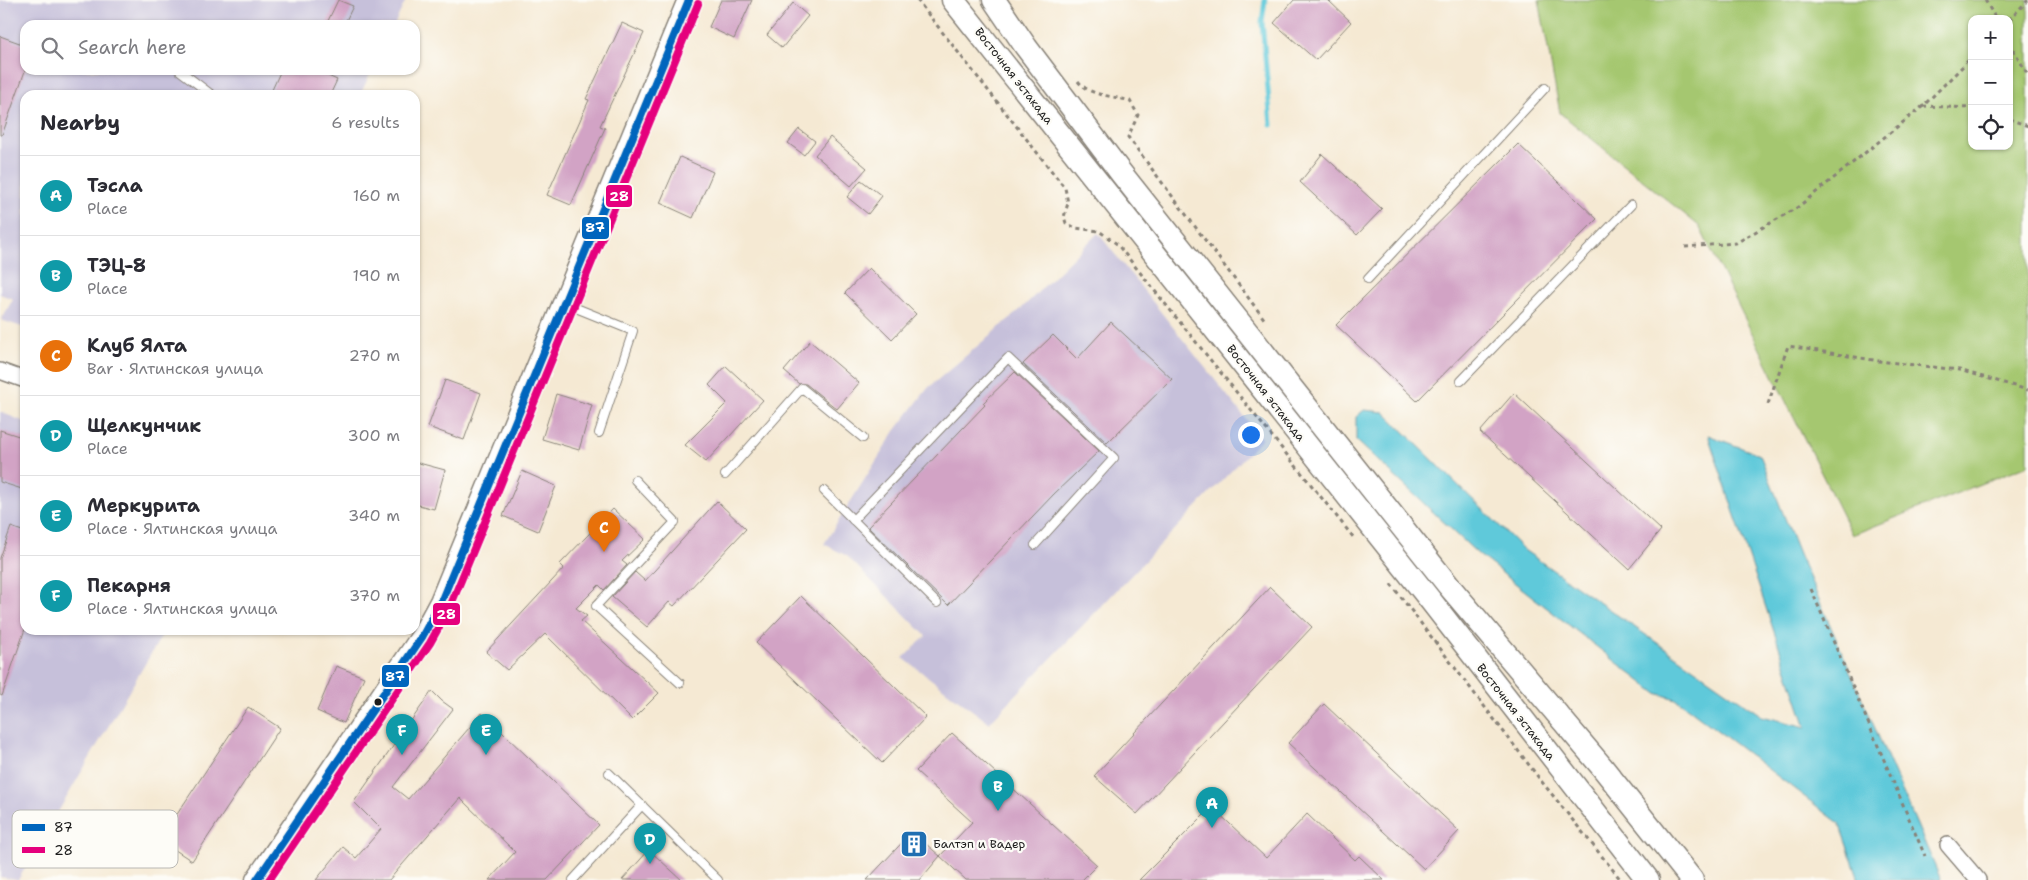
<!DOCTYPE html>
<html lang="en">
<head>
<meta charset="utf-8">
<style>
  :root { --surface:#fff; --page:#f2f2f3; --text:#2b2b33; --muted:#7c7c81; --line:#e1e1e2; --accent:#2563eb }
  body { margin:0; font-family:"Shantell Sans",sans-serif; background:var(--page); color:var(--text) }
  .controls { position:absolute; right:15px; top:15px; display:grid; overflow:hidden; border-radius:10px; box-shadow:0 1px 4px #0004 }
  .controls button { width:45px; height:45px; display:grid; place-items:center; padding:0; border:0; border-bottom:1px solid var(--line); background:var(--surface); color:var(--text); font:25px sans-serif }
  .you { position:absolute; left:1250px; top:434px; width:18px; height:18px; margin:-12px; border:4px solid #fff; border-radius:50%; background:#1a73e8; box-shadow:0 0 0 8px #1a73e833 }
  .badge { display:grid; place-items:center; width:32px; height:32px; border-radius:50%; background:var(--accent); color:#fff; font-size:16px; font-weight:700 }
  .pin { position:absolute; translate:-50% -41px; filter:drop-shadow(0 1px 2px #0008) }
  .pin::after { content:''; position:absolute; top:26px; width:18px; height:15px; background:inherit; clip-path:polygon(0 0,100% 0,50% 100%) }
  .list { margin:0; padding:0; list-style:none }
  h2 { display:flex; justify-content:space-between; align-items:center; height:65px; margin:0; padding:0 20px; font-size:21px }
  h2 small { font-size:16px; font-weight:400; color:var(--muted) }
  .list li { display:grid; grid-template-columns:32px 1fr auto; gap:15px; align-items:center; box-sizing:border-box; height:80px; padding:0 20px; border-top:1px solid var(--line) }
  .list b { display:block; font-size:19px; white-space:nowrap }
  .list p { margin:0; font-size:16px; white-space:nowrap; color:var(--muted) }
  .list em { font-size:16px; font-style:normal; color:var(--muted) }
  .icon { flex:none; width:28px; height:28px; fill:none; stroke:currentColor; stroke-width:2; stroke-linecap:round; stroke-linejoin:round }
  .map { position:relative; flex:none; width:2028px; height:880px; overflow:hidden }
  .search { position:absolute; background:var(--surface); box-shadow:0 1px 4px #0004; left:20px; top:20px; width:400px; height:55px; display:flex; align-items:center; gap:12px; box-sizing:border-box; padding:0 18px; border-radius:15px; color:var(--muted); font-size:19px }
  .panel { position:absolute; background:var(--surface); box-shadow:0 1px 4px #0004; left:20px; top:90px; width:400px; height:545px; border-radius:15px }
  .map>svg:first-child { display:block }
  .industrial { fill:#c6c0da }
  .green { fill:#a5c770; stroke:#607246; fill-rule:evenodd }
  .water { fill:#5fc9da; stroke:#3e727b }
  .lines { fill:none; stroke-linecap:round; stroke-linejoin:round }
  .stream { stroke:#5fc9da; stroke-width:5 }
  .building { fill:#d2a3c5 }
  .lane-casing { stroke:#888278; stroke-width:10 }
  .street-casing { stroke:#888278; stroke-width:18 }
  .secondary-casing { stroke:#888278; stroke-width:25 }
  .path { stroke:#888278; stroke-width:3; stroke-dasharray:4 4; stroke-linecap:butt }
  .lane { stroke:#fff; stroke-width:8 }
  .street { stroke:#fff; stroke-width:15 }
  .secondary { stroke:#fff; stroke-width:22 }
  .bus-1-casing { stroke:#fdfcf7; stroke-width:11 }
  .bus-2-casing { stroke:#fdfcf7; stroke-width:11 }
  .bus-1 { stroke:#0065bd; stroke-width:8 }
  .bus-2 { stroke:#e5007d; stroke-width:8 }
  .bus-dot { fill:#1c1c1c; stroke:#fdfcf7; stroke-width:2 }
  .labels { text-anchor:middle; stroke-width:4.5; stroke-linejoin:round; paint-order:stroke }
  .street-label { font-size:12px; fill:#1c1c1c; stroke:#fdfcf7 }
  .poi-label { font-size:12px; fill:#1c1c1c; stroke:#fdfcf7; text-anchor:start }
  .key { fill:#fdfcf7; stroke:#bab9b5; stroke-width:1 }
  .key-label { font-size:14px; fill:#1c1c1c }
  .line-badge { stroke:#fdfcf7; stroke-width:2 }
  .badge-label { font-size:14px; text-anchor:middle; font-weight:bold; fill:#fff }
</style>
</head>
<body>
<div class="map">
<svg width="2028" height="880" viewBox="0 0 2028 880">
  <rect width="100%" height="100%" fill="#fdfcf7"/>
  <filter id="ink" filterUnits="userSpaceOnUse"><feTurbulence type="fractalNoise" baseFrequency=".02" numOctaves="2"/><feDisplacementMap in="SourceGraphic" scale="10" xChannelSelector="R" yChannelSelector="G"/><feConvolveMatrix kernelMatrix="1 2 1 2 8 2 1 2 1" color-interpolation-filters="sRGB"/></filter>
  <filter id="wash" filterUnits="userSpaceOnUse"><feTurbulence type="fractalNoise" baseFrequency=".0096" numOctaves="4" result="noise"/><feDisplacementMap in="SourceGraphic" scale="20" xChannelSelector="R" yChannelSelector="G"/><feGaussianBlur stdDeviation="1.12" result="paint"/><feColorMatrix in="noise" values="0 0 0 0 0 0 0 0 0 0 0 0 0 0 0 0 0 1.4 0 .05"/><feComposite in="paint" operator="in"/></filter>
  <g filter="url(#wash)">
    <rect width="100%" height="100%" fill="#f5e9d3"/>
    <g class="industrial">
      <path d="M0 0H406L394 25H25V70H372L360 95H25V328L1 320 13 299 0 294Z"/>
      <path d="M1098 233 1262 439 989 723 903 658 926 636 847 556 824 544 895 431 928 388 1021 309Z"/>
      <path d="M0 412 25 422V630H165L18 880 0 877Z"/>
    </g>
    <path class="green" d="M1539 0H2028V465L1852 535 1699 226 1560 113ZM1972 19H2009V146H1972Z"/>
    <path class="water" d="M1364 410 1384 412 1524 550 1762 716 1806 727 1708 435 1760 455 1800 556 1941 880H1859L1839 823 1676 699 1656 693 1479 555 1356 440V417Z"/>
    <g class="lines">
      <path class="stream" d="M1265 0 1262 22 1271 125"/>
    </g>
    <g id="blocks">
      <g class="building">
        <path d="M338 0 353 6 344 25H326Z"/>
        <path d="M721 0H752L734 39 709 27Z"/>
        <path d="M1294 0H1328L1351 22 1316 60 1274 23Z"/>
        <path d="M793 3 808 16 782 48 767 35Z"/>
        <path d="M622 23 644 33 600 126 605 128 571 205 547 195 589 100 586 99Z"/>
        <path d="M0 36 25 45V71L2 135H0Z"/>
        <path d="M281 70H315L337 80 330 95H282L272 90Z"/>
        <path d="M799 129 815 141 804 155 788 143Z"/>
        <path d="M830 137 867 168 851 186 815 155Z"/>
        <path d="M1518 144 1597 219 1417 401 1336 325Z"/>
        <path d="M1322 154 1382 209 1357 235 1300 182Z"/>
        <path d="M680 157 713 172 693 218 660 203Z"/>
        <path d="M861 180 882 196 868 214 847 197Z"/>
        <path d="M869 268 916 314 892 339 845 293Z"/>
        <path d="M1111 322 1172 379 1107 443 1023 364 1053 335 1077 359Z"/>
        <path d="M810 341 859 383 837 409 806 384H799L784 371Z"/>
        <path d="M726 366 763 400 706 462 685 445 727 403 709 385Z"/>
        <path d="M1015 372 1099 451 1054 494 948 605 868 527 985 405 983 403Z"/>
        <path d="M445 380 481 393 464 440 428 427Z"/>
        <path d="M1514 393 1661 530 1629 569 1480 432Z"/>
        <path d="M556 394 592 405 579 450 542 439Z"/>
        <path d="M0 430 25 438V490L0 482Z"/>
        <path d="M415 462 445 470 434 509 415 504Z"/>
        <path d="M522 471 556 486 538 531 503 516Z"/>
        <path d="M717 501 746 529 674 606 669 602 647 627 612 597 635 572 645 581Z"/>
        <path d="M613 509 645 539 622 561 627 565 604 590 599 585 576 608 587 616 581 621 659 693 632 720 545 634 507 670 486 652 564 568 560 564Z"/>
        <path d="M11 527 25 532V629L2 696 0 695V558Z"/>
        <path d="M1270 587 1312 627 1137 814 1094 776Z"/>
        <path d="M801 596 926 717 882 763 756 643Z"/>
        <path d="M336 666 364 677 344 723 317 711Z"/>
        <path d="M432 691 442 701 453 709 393 787 408 799 482 713 599 825 547 880H489L515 852 460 798 389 880H316L343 847 356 858 381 829 354 802Z"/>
        <path d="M1324 704 1459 831 1424 869 1288 743Z"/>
        <path d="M248 707 280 728 192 861 160 840Z"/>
        <path d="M952 733 1097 865 1082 880H966L940 856 972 822 916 771Z"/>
        <path d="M1212 807 1266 858 1307 814 1355 860 1359 856 1384 880H1139Z"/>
        <path d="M912 832 940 856 920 880H867Z"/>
        <path d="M649 850 682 880H622Z"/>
      </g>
    </g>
  </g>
  <g filter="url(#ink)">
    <use href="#blocks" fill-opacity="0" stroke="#888278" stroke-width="1"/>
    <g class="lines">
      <g class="lane-casing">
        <g id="lane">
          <path d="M179 70 212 95"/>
          <path d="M1368 279 1545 88"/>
          <path d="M566 304 633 331 599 433"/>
          <path d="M1461 381 1631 205"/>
          <path d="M725 475 802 388 863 438"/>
          <path d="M635 480 675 522 596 606 680 683"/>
          <path d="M824 491 937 603"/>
          <path d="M853 520 1008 358 1114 458 1035 545"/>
          <path d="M609 773 718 880"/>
          <path d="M573 880 642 805"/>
        </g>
      </g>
      <g class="street-casing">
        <g id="street">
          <path d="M0 371 25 380"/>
          <path d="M1948 845 1978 880"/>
        </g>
      </g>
      <g class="secondary-casing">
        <g id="secondary">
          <path d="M953 0 1431 601 1648 880"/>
          <path d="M994 0 1026 47 1121 173 1448 585 1602 767 1692 880"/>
          <path d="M257 880 422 637 441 602 689 0"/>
        </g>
      </g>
      <g class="path">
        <path d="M917 0 1065 188 1068 203 1064 217 1066 223 1076 228 1099 231 1117 244 1354 538"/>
        <path d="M1985 0 1996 19"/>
        <path d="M2009 20 2028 0"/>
        <path d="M2009 42 2028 75"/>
        <path d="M1078 81C1090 97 1112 95 1130 101L1138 115 1128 137 1265 320"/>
        <path d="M1923 106 1972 108"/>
        <path d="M2009 119 2028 126"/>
        <path d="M1685 247 1736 243 1798 207 1923 106 1972 57"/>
        <path d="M1768 404 1788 346 1879 361 1959 370 2028 390"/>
        <path d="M1391 584 1542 782 1621 880"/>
        <path d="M1811 589 1925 856"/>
      </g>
      <use href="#lane" class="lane"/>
      <use href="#street" class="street"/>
      <use href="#secondary" class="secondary"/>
      <g class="bus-1-casing">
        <path id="bus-1" d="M257 880 422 637 441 602 689 0"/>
      </g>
      <g class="bus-2-casing">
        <path id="bus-2" d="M269 880 430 643 450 607 698 4"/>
      </g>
      <use href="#bus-1" class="bus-1"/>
      <use href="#bus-2" class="bus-2"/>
    </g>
  </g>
  <defs>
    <g id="building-square" transform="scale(1.4375)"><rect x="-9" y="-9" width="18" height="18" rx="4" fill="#1f6fb2" stroke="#fdfcf7"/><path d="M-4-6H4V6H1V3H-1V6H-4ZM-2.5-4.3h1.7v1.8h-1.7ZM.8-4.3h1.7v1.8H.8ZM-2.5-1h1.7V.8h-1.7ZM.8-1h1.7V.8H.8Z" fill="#fff"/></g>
  </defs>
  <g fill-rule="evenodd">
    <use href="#building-square" x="914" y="844"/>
  </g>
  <circle class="bus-dot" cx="378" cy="702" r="4.5"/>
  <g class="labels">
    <g class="street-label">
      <text transform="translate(1014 76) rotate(52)" y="4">Восточная эстакада</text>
      <text transform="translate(1266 393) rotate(52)" y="4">Восточная эстакада</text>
      <text transform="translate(1516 712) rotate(52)" y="4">Восточная эстакада</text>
    </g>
    <g class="poi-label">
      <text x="933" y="848">Балтэп и Вадер</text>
    </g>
  </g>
  <rect x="12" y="810" width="166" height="58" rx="8" class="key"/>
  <rect x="22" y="824" width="23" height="7" fill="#0065bd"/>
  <rect x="22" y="847" width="23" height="6" fill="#e5007d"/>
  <g class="key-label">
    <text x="54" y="832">87</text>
    <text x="54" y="855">28</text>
  </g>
  <g class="line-badge">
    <rect x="605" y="184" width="28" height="24" rx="5" fill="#e5007d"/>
    <rect x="581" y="216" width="29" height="24" rx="5" fill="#0065bd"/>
    <rect x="432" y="602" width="29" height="24" rx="5" fill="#e5007d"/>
    <rect x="381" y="664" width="29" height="24" rx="5" fill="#0065bd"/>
  </g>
  <g class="badge-label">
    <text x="619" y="201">28</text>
    <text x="595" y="232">87</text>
    <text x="446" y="619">28</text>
    <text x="395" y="681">87</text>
  </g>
</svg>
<div class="controls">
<button>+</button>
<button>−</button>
<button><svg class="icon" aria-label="locate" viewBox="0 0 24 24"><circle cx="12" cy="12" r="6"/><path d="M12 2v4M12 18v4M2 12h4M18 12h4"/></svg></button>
</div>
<div class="you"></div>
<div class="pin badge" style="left:1212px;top:828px;background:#0f9aa8">A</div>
<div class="pin badge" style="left:998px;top:811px;background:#0f9aa8">B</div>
<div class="pin badge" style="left:604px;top:552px;background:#e8710a">C</div>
<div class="pin badge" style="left:650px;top:864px;background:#0f9aa8">D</div>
<div class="pin badge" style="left:486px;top:755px;background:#0f9aa8">E</div>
<div class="pin badge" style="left:402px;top:755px;background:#0f9aa8">F</div>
<div class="search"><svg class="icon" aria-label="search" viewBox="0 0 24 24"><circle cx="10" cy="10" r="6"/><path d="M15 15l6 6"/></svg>Search here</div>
<section class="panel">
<h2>Nearby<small>6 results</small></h2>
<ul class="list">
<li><span class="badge" style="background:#0f9aa8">A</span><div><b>Тэсла</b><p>Place</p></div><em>160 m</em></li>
<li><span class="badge" style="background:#0f9aa8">B</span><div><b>ТЭЦ-8</b><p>Place</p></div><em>190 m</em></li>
<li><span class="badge" style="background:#e8710a">C</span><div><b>Клуб Ялта</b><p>Bar · Ялтинская улица</p></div><em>270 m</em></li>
<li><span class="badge" style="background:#0f9aa8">D</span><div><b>Щелкунчик</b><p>Place</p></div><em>300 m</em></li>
<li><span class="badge" style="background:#0f9aa8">E</span><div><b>Меркурита</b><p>Place · Ялтинская улица</p></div><em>340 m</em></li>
<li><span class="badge" style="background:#0f9aa8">F</span><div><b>Пекарня</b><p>Place · Ялтинская улица</p></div><em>370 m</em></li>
</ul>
</section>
</div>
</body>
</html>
